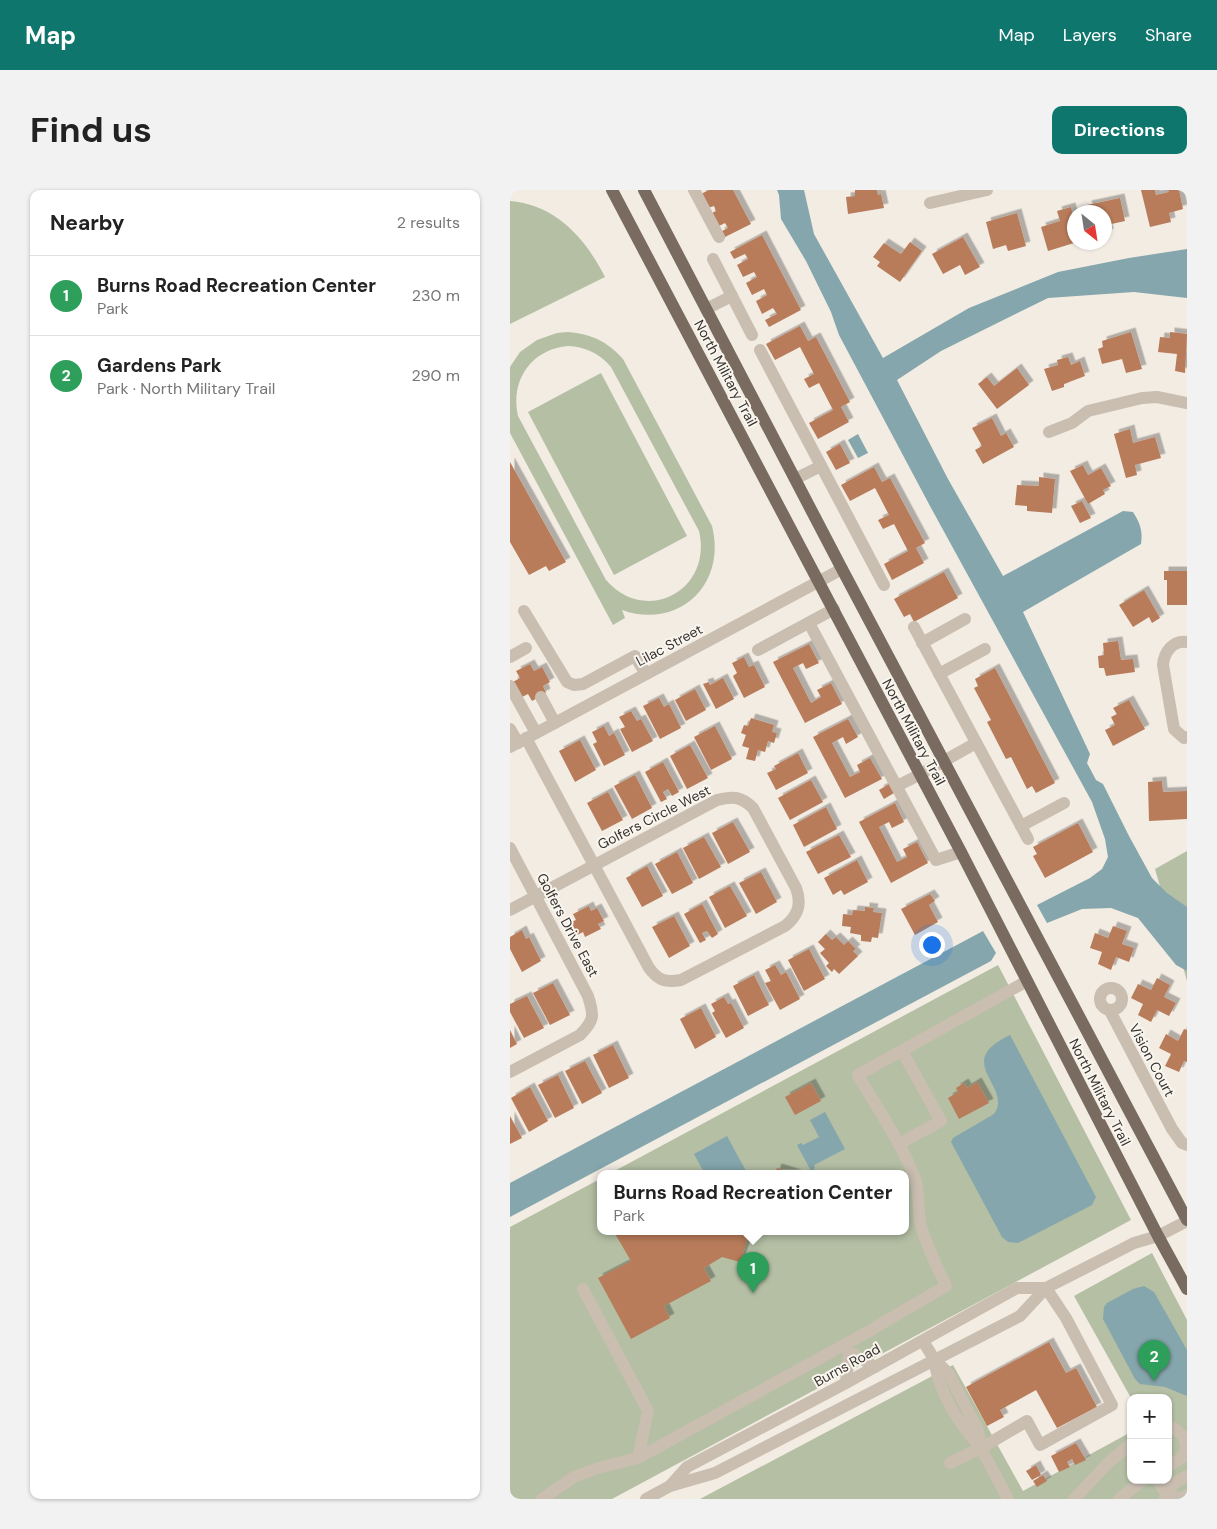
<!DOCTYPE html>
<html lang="en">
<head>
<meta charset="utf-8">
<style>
  :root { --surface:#fff; --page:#f2f2f2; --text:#222; --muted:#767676; --line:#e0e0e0; --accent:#0f766e }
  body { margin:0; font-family:"DM Sans",sans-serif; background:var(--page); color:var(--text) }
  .controls { position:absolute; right:15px; bottom:15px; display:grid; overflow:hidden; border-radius:10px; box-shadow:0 1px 4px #0004 }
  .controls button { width:45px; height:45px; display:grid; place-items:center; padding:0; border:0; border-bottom:1px solid var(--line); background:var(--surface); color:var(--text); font:25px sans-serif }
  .compass { position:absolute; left:557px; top:15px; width:45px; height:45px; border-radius:50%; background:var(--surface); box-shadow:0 1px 4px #0004; rotate:150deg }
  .you { position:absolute; left:421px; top:754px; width:18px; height:18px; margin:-12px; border:4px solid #fff; border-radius:50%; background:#1a73e8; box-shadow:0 0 0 8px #1a73e833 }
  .badge { display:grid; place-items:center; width:32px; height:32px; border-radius:50%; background:var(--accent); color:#fff; font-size:16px; font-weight:700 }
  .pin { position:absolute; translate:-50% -41px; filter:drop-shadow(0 1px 2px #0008) }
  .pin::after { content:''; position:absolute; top:26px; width:18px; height:15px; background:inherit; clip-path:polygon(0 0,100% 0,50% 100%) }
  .popup { position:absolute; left:87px; top:980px; width:312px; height:65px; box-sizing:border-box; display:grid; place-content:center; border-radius:10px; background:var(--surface); filter:drop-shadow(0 1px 4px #0005); font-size:16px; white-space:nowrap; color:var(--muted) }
  .popup b { font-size:19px; color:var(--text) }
  .popup::after { content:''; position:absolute; left:50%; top:100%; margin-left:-10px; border:10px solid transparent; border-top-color:var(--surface) }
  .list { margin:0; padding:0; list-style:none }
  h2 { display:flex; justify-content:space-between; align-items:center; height:65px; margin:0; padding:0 20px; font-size:21px }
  h2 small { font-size:16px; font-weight:400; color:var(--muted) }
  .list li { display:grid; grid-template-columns:32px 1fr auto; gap:15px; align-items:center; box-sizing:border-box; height:80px; padding:0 20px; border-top:1px solid var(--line) }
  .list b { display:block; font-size:19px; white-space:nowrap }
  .list p { margin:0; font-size:16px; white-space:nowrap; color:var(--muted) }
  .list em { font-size:16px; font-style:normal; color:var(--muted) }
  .map { position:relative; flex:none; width:677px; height:1309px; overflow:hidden; border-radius:10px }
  header { display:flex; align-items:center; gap:30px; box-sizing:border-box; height:70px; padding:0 25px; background:var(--accent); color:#fff }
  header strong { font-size:24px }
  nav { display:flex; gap:28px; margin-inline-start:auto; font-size:18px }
  .intro { display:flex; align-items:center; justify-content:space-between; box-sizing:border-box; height:120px; padding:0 30px }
  h1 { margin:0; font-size:35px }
  .button { padding:12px 22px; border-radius:10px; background:var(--accent); color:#fff; font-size:18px; font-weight:700 }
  main { display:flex; gap:30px; padding:0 30px }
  aside { flex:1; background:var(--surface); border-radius:10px; box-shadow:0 1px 4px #0004 }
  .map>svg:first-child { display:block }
  .green { fill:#b4bfa4; fill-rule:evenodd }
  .water { fill:#85a6ac }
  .building { fill:#b87b5a; filter:url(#shadow) }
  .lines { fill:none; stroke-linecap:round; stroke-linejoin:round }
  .minor { stroke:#c9beb0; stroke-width:12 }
  .major { stroke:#796b60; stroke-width:12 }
  .labels { text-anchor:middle; stroke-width:4; stroke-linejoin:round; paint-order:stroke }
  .street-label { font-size:14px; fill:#39322d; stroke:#f9f6f0 }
</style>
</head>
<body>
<header>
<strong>Map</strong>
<nav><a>Map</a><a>Layers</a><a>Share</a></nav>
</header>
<div class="intro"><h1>Find us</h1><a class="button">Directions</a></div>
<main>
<aside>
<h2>Nearby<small>2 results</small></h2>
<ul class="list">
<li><span class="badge" style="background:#2e9e5b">1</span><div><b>Burns Road Recreation Center</b><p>Park</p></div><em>230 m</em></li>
<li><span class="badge" style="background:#2e9e5b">2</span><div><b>Gardens Park</b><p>Park · North Military Trail</p></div><em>290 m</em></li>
</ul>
</aside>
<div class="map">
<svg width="677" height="1309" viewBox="0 0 677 1309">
  <defs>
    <filter id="shadow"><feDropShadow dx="4.5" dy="-4.5" stdDeviation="0" flood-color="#0004"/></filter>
  </defs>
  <rect width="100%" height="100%" fill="#f2ece3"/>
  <g class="green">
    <path d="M0 11C46 15 75 48 95 87L0 134Z"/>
    <path d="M58 142C81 144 97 151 113 169L202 336C217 395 168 440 112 420L115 428 103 435 0 243V177L10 162 27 150 47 143ZM58 156C76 157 89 163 101 177L189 341C203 400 136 436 96 390L8 226C0 191 21 159 58 156Z"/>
    <path d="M91 183 177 346 104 385 18 222Z"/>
    <path d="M677 661V791L645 679Z"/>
    <path d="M488 775 621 1030 102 1309H0V1037L90 989V1042H396V984H99Z"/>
    <path d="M642 1063 677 1130V1309H190L443 1175 513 1301 621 1242V1290H658V1208H621L564 1106Z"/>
  </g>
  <g class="water">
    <path d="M267 0H294L304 44 373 168 459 118 548 82 619 68 677 59V108L624 102 538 108 431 161 387 190 438 289 493 386 613 321 623 322C630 333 633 341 631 354L513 422 580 564 577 573 586 590 593 594 619 646 642 688 657 703 677 717V781L666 775 628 728 601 718 572 719 537 733 527 715 580 688 592 679 598 667 595 649 582 612 420 316 329 145 321 122 296 71 271 29 269 5Z"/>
    <path d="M348 244 358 263 348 268 338 250Z"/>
    <path d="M473 741 486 763 481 771 0 1027V993Z"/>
    <path d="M500 845 586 1007 582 1015 508 1053 498 1052 492 1047 441 952 443 948 484 924C504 896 441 873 500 845Z"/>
    <path d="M315 922 335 959 304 975 305 978 301 981 287 955 291 953 293 955 309 947 300 930Z"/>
    <path d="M217 946 236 981 230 984H195L184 964Z"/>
    <path d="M634 1096 644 1102 677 1160V1206L655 1197 630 1194 625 1189 593 1129 594 1117 597 1113 623 1099Z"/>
  </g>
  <g class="building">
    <path d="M199 0H223L241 34 213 48 210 42 218 38 215 33 207 37 200 24 206 21 204 16 198 18 191 4Z"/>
    <path d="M345 0H367L368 5 371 4 374 18 338 24 336 7 345 6Z"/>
    <path d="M631 0H645L646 5 659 2 658 0H669L673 19 659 23 661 32 640 37Z"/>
    <path d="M610 8 615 31 597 35 599 43 594 45V22H579L577 15Z"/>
    <path d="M561 17 564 29V53L538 61 531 37 550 31 547 21Z"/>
    <path d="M507 23 516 56 498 61 496 55 483 59 476 32Z"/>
    <path d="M252 45 291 120 259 137 255 130 267 124 263 118 252 124 246 111 257 105 254 99 242 105 236 93 247 87 244 82 233 87 227 75 238 69 235 64 224 69 220 62Z"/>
    <path d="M453 47 470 77 455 85 450 75 433 84 422 64Z"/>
    <path d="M400 52 412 61 390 92 367 76 370 72 363 67 374 53 391 64Z"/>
    <path d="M290 136 298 151 306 147 340 212 331 217 339 232 308 249 299 233 323 220 309 193 299 198 294 189 304 184 290 157 265 170 256 154Z"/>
    <path d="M621 142 632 179 616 183 612 169 592 174 588 159 593 157 592 151Z"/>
    <path d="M660 142 677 144 675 183 665 181 667 164 648 162 650 147 660 148Z"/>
    <path d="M558 167 561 175 570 171 575 186 554 194V197L542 201 534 179 548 175 547 170Z"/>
    <path d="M507 178 519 195 487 219 468 194 477 187 484 196Z"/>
    <path d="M482 228 491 246 496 243 504 257 473 274 465 260 472 256 462 238Z"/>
    <path d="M620 239 623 253 645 247 651 268 625 275 627 285 616 288 604 244Z"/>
    <path d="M330 254 340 273 326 280 316 262Z"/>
    <path d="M0 272 56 372 39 381 36 376 19 385 0 352Z"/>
    <path d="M573 275 578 285 591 278 601 296 593 300 595 304 578 314 560 281Z"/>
    <path d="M364 277 372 292 380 288 415 353 406 358 414 373 382 390 374 374 398 361 384 334 373 339 368 330 379 325 365 298 340 311 331 295Z"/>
    <path d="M529 287 545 289 542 323 517 321V316L505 315 507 295 529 296Z"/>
    <path d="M572 311 581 328 570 333 561 316Z"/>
    <path d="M654 381H677V415H657V390H654Z"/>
    <path d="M434 382 448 408 404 432 400 424 394 427 384 409Z"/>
    <path d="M634 400 650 428 642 433 639 427 623 437 609 415Z"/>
    <path d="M608 451 611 470 623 469 625 482 596 486 594 478H589L588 466 594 465 593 453Z"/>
    <path d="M299 454 309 473 296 479 293 473 283 478 301 513 311 507 307 500 321 493 332 514 295 533 263 472Z"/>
    <path d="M234 467 239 477 244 475 255 497 234 508 223 486 227 483 222 473Z"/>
    <path d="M20 474 24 481 32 477 40 492 33 496 36 503 22 511 18 504 12 507 3 492 10 488 6 481Z"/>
    <path d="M485 478 545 593 526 603 522 596 517 599 501 567 496 569 477 532 481 530 464 498 468 496 465 489Z"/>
    <path d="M213 488 224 509 206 519 193 494 199 492 200 495Z"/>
    <path d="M185 499 196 520 176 531 165 510Z"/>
    <path d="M149 508 154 517 159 514 171 538 150 549 133 516Z"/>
    <path d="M619 510 635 539 603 556 595 540 605 535 601 527 607 524 603 518Z"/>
    <path d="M121 521 127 531 131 529 143 551 122 562 110 539 115 537 109 527Z"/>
    <path d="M241 528 264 535 262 542 267 543 264 553 258 551 255 562 248 560 245 571 236 569 239 558 232 556 236 545 231 543 234 535 238 536Z"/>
    <path d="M338 529 348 547 336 554 333 547 322 553 340 587 350 582 347 575 360 568 372 589 335 608 303 547Z"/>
    <path d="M94 536 99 546 104 543 115 565 94 576 83 554 87 552 82 542Z"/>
    <path d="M205 536 222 569 201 580 184 547Z"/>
    <path d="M70 550 86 580 65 592 49 561Z"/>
    <path d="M180 555 198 588 177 599 160 566Z"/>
    <path d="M288 563 298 583 266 600 257 583 266 579 264 576Z"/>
    <path d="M153 572 169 602 162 606 158 599 153 602 157 609 151 612 135 582Z"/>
    <path d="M125 585 142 618 122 629 104 596Z"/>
    <path d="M301 590 313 612 280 630 268 608Z"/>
    <path d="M652 591 653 602 677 601V629L639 631 638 592Z"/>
    <path d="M379 594 384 603 374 609 369 600Z"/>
    <path d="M98 602 113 630 92 641 77 613Z"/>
    <path d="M385 613 394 632 382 638 379 632 369 637 387 672 397 667 393 659 407 652 418 673 381 693 349 632Z"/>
    <path d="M316 617 327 639 294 657 283 635Z"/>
    <path d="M223 632 240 662 218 674 202 643Z"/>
    <path d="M568 633 583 662 535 688 523 666 527 664 523 657Z"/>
    <path d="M329 645 341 667 308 684 296 662Z"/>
    <path d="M194 647 211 677 189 689 173 658Z"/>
    <path d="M167 662 183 693 162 704 145 674Z"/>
    <path d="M347 670 358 692 334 705 331 700 323 705 314 688Z"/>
    <path d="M137 676 153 706 132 717 116 688Z"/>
    <path d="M251 682 267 712 246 724 229 693Z"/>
    <path d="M220 696 237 726 215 738 199 707Z"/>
    <path d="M420 704 425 711 419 715 428 732 405 745 391 719Z"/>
    <path d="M192 714 208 744 202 748 197 741 192 743 196 750 190 753 174 724Z"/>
    <path d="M79 716 81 721 87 718 94 731 88 734 91 739 75 747 73 742 67 745 61 732 66 730 63 724Z"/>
    <path d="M355 717 364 718 363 722 372 723 368 748 362 747 361 752 351 751V745L340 743 341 737 332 736 333 724 342 725 343 720 355 721Z"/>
    <path d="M164 726 180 756 159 768 142 737Z"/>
    <path d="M603 736 617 741 612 754 624 758 619 772 606 767 601 780 588 774 592 762 580 758 585 743 598 748Z"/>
    <path d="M12 740 16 749 19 747 31 771 12 782 0 759V747Z"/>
    <path d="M316 744 322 750 326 747 334 755 338 751 346 759 343 761 348 766 329 784 324 779 322 782 316 776 319 773 310 763 315 759 308 752Z"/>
    <path d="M299 759 315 789 294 801 278 770Z"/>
    <path d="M265 775 271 785 276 782 290 809 270 820 255 793 261 791 255 780Z"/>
    <path d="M244 785 259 815 238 826 223 796Z"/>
    <path d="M647 788 660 795 654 807 666 813 659 826 647 820 641 832 628 825 633 814 621 808 628 794 641 800Z"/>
    <path d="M43 793 60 825 40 835 23 803Z"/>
    <path d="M17 806 34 838 14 848 0 822V814Z"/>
    <path d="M214 807 218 814 221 813 234 838 216 848 202 823 205 821 201 814Z"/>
    <path d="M191 818 206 847 185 859 170 829Z"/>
    <path d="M674 839 677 840V872L674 871 669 882 655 876 661 864 649 858 656 844 668 851Z"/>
    <path d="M0 840 7 854 0 858Z"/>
    <path d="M103 855 119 888 99 898 83 865Z"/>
    <path d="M75 871 92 903 72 914 55 881Z"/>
    <path d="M48 885 64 918 45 928 28 895Z"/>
    <path d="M467 892 479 913 449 929 438 908 448 902 446 898 454 893 457 898Z"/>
    <path d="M301 893 311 911 285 925 275 907Z"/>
    <path d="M20 897 38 931 19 942 1 908Z"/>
    <path d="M0 926 12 948 0 954Z"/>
    <path d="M267 978 287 984H265Z"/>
    <path d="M104 1042H228L239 1045 230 1072 212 1067 194 1078 201 1091 154 1116 160 1128 121 1149 88 1088 121 1071Z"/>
    <path d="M539 1152 556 1183 566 1178 587 1217 547 1238 526 1200 490 1220 494 1227 477 1236 456 1197Z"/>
    <path d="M566 1253 576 1270 565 1275 562 1269 557 1272 560 1277 549 1282 541 1266Z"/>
    <path d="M526 1275 531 1285 522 1290 516 1281Z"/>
    <path d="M533 1285 537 1291 527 1297 523 1291Z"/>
  </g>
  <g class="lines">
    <g class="minor">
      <path d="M184 0 209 47"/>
      <path d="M420 13 477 0"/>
      <path d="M203 69 242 145"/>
      <path d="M196 119 222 106"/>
      <path d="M250 160 374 395"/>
      <path d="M539 242 562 233 578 221 632 208 647 207 677 213"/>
      <path d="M285 289 311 276"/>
      <path d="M14 421 57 492 64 495 73 494 125 466 136 484"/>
      <path d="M299 433 426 670 451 662"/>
      <path d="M404 437 518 649"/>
      <path d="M677 452C663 450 654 462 653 475L664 539 674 548 677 547"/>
      <path d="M412 453 455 429"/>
      <path d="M248 460 324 419"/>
      <path d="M0 467 16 458"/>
      <path d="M429 484 475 459"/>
      <path d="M0 496 26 543"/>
      <path d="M31 507 45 533"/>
      <path d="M0 539 8 553"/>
      <path d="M0 557 332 379"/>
      <path d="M387 596 409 585 466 553"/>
      <path d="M511 636 554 613"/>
      <path d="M0 658 78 806C84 825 85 830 70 845L0 882"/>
      <path d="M0 720C69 683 138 646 207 610 222 606 231 606 243 618L286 698C292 714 288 726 275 736L171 790C155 793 148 790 139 778L16 548"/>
      <circle cx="601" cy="809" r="11"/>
      <path d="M600 821 662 939 672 953 677 955"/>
      <path d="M389 954 431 931 392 861"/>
      <path d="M73 1099 138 1221 128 1268"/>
      <path d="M413 1151 424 1169 439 1184 468 1240 471 1258 498 1309"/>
      <path d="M335 1154 339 1161 336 1193"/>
      <path d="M339 1161 365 1177"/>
      <path d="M424 1169C429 1203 449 1234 471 1258"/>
      <path d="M658 1237C666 1237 675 1246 676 1255 676 1259 673 1265 672 1268L658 1276"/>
      <path d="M440 1273 471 1258 517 1231 530 1255 602 1215 556 1128 536 1098"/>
      <path d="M648 1290 659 1309"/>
      <path d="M160 1296 177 1277 336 1193 507 1098H536"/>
      <path d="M658 1306 672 1308 677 1305"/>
      <path d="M32 1309 64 1287 88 1278 128 1268 354 1144 436 1096C427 1076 415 1054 410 1032 408 1017 410 1001 404 986 390 951 367 918 348 885L517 791"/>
      <path d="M136 1309 160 1296 205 1283 510 1126 536 1098 624 1053 648 1046 677 1031"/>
      <path d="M564 1309 599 1272 621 1254"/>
      <path d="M609 1309 633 1290"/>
      <path d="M654 1309 658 1306 663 1294 677 1286"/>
    </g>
    <g class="major">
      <path d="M102 0 451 662 648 1046 677 1099"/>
      <path d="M134 0 332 379 677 1030"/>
    </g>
  </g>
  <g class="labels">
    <g class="street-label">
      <text transform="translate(216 183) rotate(62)" y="5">North Military Trail</text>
      <text transform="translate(159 455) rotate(-28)" y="5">Lilac Street</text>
      <text transform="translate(404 542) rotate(62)" y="5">North Military Trail</text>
      <text transform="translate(144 627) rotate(-27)" y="5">Golfers Circle West</text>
      <text transform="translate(58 735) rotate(62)" y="5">Golfers Drive East</text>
      <text transform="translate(642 870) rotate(62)" y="5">Vision Court</text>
      <text transform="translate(590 902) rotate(63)" y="5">North Military Trail</text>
      <text transform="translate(337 1175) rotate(-29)" y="5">Burns Road</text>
    </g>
  </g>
</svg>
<div class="controls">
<button>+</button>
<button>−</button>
</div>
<svg class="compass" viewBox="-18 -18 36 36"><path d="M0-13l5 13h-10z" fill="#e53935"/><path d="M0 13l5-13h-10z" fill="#767676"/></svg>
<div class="you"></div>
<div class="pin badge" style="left:243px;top:1103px;background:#2e9e5b">1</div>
<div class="popup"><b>Burns Road Recreation Center</b>Park</div>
<div class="pin badge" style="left:644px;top:1191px;background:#2e9e5b">2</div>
</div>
</main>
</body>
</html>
